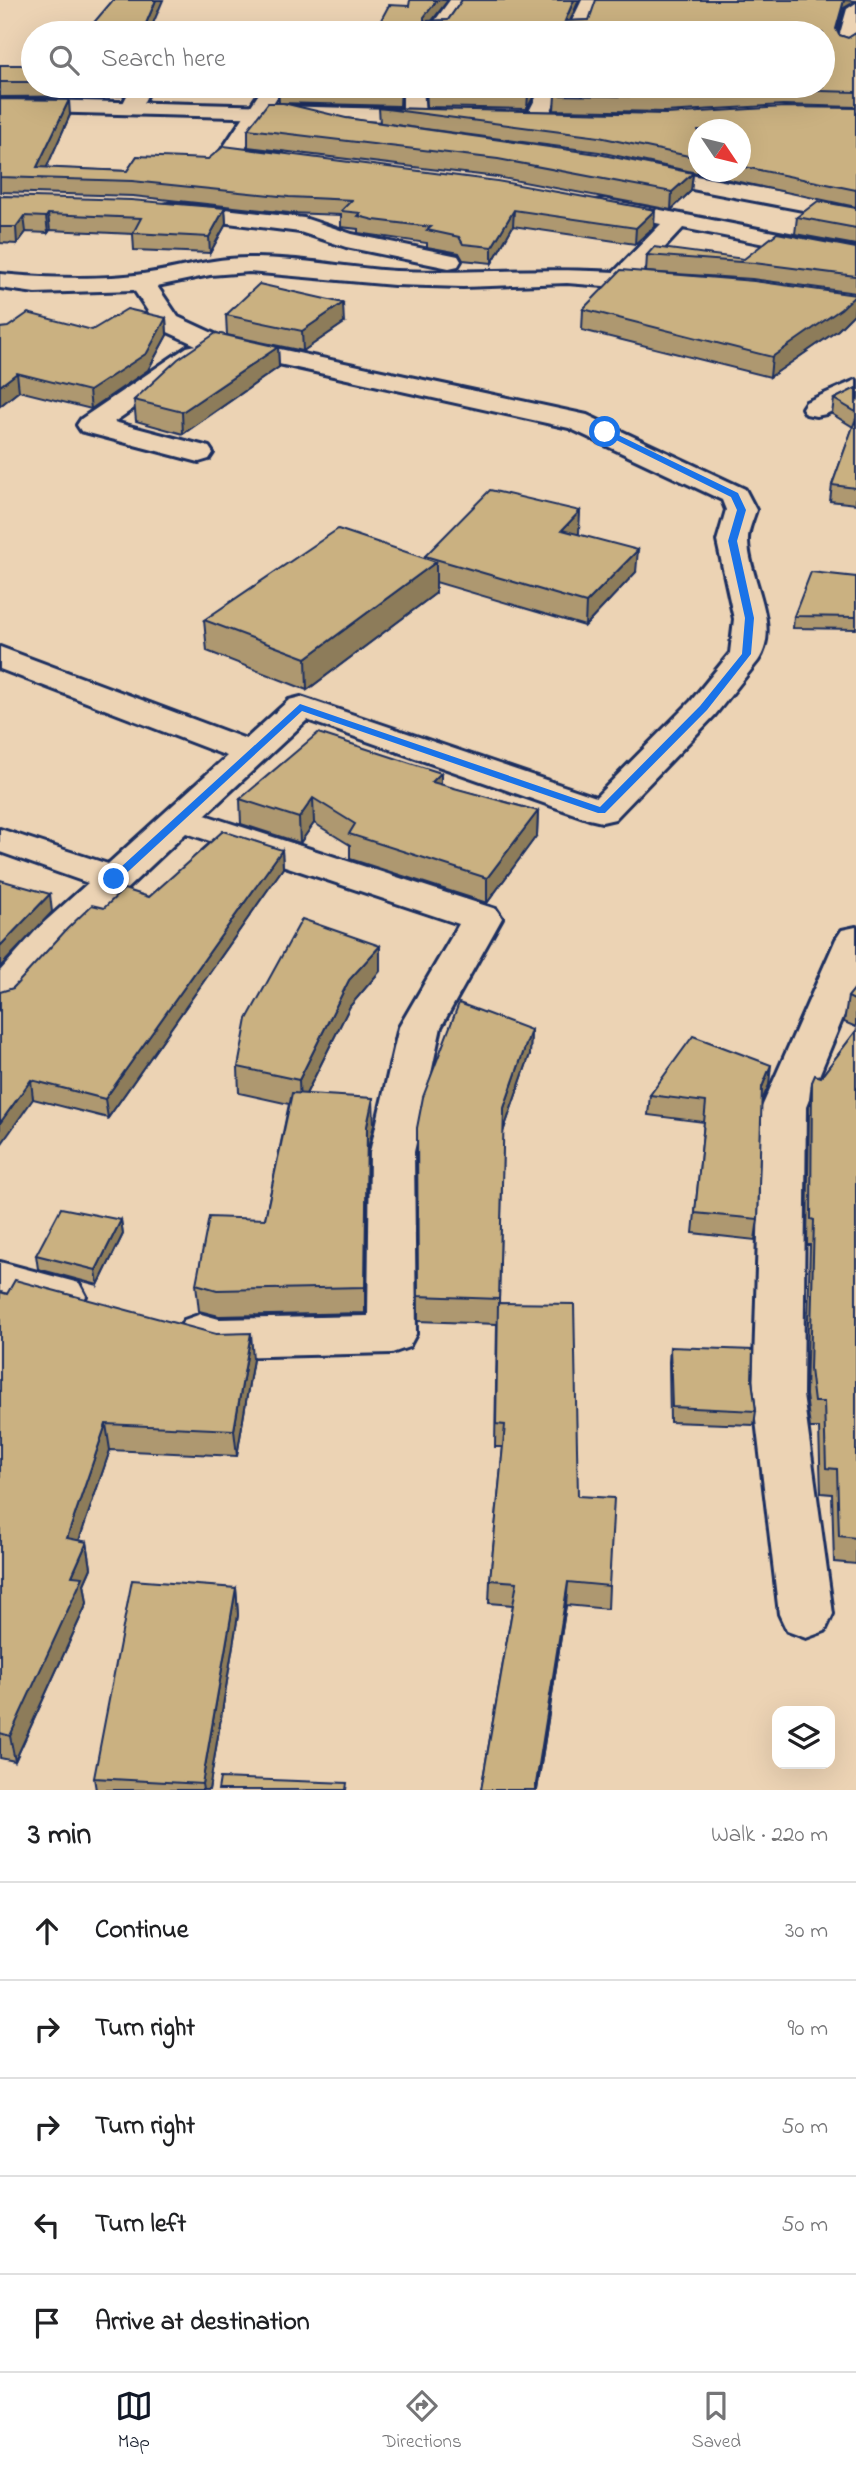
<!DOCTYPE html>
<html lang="en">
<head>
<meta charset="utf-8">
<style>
  :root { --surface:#fff; --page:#f2f2f2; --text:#202124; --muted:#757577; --line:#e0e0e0; --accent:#111827 }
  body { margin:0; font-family:"Indie Flower",sans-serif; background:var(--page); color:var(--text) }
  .controls { position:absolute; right:21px; bottom:21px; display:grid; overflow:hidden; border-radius:14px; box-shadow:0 7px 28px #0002 }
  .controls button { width:63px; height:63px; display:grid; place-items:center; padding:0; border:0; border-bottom:2px solid var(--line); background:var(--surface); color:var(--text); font:35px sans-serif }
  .compass { position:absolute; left:688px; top:119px; width:63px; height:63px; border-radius:50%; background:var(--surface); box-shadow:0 7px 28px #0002; rotate:125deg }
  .stop { position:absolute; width:21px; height:21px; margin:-16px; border:5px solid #1a73e8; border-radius:50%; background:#fff }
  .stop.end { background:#1a73e8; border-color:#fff; box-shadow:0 2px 7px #0008 }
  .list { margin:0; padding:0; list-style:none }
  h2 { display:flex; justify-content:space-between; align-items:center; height:91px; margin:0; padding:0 28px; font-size:30px }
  h2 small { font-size:23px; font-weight:400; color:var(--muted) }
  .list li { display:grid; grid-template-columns:46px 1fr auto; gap:21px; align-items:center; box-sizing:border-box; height:98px; padding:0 28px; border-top:2px solid var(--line) }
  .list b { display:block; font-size:26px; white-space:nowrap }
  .list em { font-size:23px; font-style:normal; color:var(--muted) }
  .icon { flex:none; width:38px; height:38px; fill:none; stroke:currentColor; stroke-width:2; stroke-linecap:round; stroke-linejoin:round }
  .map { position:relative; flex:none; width:856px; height:1790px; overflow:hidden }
  .search { position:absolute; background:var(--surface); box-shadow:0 7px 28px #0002; left:21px; right:21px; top:21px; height:77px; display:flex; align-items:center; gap:18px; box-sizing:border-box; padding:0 24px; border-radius:38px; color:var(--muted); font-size:26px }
  .sheet { height:581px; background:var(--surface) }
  nav { display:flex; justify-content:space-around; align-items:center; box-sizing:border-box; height:98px; border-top:2px solid var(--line); background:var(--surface); font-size:19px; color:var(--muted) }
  nav a { display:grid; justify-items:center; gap:4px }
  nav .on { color:var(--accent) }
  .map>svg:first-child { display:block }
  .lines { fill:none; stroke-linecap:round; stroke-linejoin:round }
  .street-casing { stroke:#1b2f5e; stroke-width:6 }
  .secondary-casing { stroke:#1b2f5e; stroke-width:6 }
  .street { fill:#ecd3b4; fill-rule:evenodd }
  .secondary { fill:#ecd3b4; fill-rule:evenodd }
  .wall { fill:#ae986f; stroke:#1b2f5e; stroke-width:2; fill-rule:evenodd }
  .shaded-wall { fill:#8d7c5a; stroke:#1b2f5e; stroke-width:2 }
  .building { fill:#cab181; stroke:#1b2f5e; stroke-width:2 }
  .route { fill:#1a73e8 }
</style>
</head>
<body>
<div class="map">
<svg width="856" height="1790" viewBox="0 0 856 1790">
  <rect width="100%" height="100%" fill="#ecd3b4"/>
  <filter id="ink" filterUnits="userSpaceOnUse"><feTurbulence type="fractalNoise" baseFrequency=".0143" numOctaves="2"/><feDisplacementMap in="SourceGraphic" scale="14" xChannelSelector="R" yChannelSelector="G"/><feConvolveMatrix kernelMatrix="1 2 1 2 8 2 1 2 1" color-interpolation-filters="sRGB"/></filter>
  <g filter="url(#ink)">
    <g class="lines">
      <g class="street-casing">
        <g id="street">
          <path d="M450 0H468L446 33H426Z"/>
          <path d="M582 0H600L586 33H566Z"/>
          <path d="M856 3V45L847 50 840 48 837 44 847 9Z"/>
          <path d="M132 86H152L138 113H124L120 109Z"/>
          <path d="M264 86H284L244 149 282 153 285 158 282 163 274 165 222 159 219 154Z"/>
          <path d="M403 86H423L425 116 422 121H406L403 116Z"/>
          <path d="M542 86H562L547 119 544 124H528L525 119Z"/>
          <path d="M642 166 809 197 856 209V223L808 211 634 178 631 173 634 168Z"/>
          <path d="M604 199 856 248V262L683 228 640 274 675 278 679 283 675 288 666 291 567 283 463 287 394 285 249 272 210 275 157 286 178 317 219 336 587 415 745 489 756 510C753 520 747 532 748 542 749 579 782 626 758 661L715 715 615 819 602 822 589 819 307 720 205 815 496 909 502 918 441 1027 414 1152 416 1334 409 1347 392 1353 219 1357 184 1346 177 1333 184 1320 201 1314 219 1319 368 1316 370 1152 399 1027 459 924 186 833 67 945 14 1005 0 1009V971L39 927 88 883 0 852V829L108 864 227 756 0 669V647L246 739 289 700 301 697 596 797 691 701 730 653 734 619 717 541 726 510 722 500 569 428 206 348 209 353 205 359 114 422 209 447 213 453 209 459 199 462 81 431 77 425 81 419 187 347 196 345 159 328 134 290 35 293 0 288V274C43 278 100 280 143 274 179 269 212 258 248 258 297 257 347 268 396 271 469 274 541 267 614 272L661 224 596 211 592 206 596 201Z"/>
          <path d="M172 203 304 218 352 234 458 256 461 261 458 266 449 268 346 247 300 232 164 215 160 210 164 205Z"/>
          <path d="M856 380V399L826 414 816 416 806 414 802 408 806 402Z"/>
          <path d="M856 927V986L806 1107 803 1395 833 1614 825 1631 806 1638 787 1631 779 1614 753 1395 762 1107 836 939 842 930Z"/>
          <path d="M0 1262 79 1283 86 1296 79 1309 62 1314 0 1298Z"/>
        </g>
      </g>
      <g class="secondary-casing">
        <path id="secondary" d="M0 99 431 110 439 111 442 116 439 121 431 122 0 111Z"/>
      </g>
      <use href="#street" class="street"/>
      <use href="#secondary" class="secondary"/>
    </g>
    <g class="wall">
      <path d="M462 0H579L570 21 844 8 838 32 839 35 848 38 856 33V107L783 105 665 112 554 110 555 95 823 86 432 21 448 20Z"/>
      <path d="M0 65H33V86H128L124 96 0 97Z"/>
      <path d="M280 86H401L400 106 279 103 278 88Z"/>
      <path d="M426 86H539L527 109 427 107Z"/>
      <path d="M0 99 70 115 46 168 127 171 137 156 654 227 635 244 513 226 492 263 463 260 459 253 427 247V243L358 233V229L341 227V215L289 213 133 196 0 192Z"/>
      <path d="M379 108 666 114 856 108V207L599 152 380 123ZM698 130H740V172H698Z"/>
      <path d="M346 118 693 173 691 191 671 210 497 177 248 147V129Z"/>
      <path d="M0 196 225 208 226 224 210 253 134 250 133 234 50 230 48 233 26 232 17 244 0 243Z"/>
      <path d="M856 208V245L795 234 797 217Z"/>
      <path d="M856 248V293L752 279 646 272 647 255 744 259Z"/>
      <path d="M583 309 854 314 838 330 770 377 582 330Z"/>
      <path d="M226 315 344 323 303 351 227 335Z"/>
      <path d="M166 318 167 335 148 370 91 409 19 391 0 406V328L92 330Z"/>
      <path d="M278 347 279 367 183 434 136 421 134 400Z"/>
      <path d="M856 388V504L830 501 832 485 853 427 832 414 834 399Z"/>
      <path d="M580 511 578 534 636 572 585 626 436 582V593L307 690 207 651 204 620 425 559V556Z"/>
      <path d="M856 577V629L793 628 794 616Z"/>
      <path d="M441 785 538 811 537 835 487 903 350 859V845L314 823 300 843 241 824 240 799Z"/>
      <path d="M282 850 283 868 108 1118 33 1099 13 988 104 908 149 897Z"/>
      <path d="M380 971 350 1006 306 1094 374 1125 367 1152 365 1313 219 1316 199 1311 196 1284 265 1219 289 1104 239 1093 238 1067Z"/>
      <path d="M856 987V1027L844 1022 848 997Z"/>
      <path d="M531 1030 530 1054 503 1132 499 1303 578 1496 609 1586 608 1609 566 1605 537 1790H481L513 1605 489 1603 490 1580 503 1447H495L497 1324 418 1321 417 1128Z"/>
      <path d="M856 1031V1564L834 1562 832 1494 821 1493 819 1428H810L806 1395 810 1245H807L809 1108 812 1082 821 1077Z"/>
      <path d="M769 1085 761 1102 758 1219 755 1240 693 1233 704 1122 648 1115 650 1095Z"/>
      <path d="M121 1220 123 1234 98 1285 38 1269 36 1255Z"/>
      <path d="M0 1292 253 1359 237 1456 110 1450 79 1540 87 1542 91 1568 84 1584 87 1603 15 1761 0 1758Z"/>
      <path d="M670 1347 752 1380 756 1411 754 1425 670 1422 669 1362Z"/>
      <path d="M236 1588 238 1615 209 1790H96L94 1778Z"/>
    </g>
    <g class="shaded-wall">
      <path d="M156 0H163L149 33H142Z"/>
      <path d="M437 0H448L424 31V17Z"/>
      <path d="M574 0H579L565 33V21Z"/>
      <path d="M844 0 856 1 844 8 834 43 836 29Z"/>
      <path d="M123 86H128L124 96Z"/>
      <path d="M532 86H539L527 109 528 94Z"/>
      <path d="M69 100 70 115 42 178 37 167Z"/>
      <path d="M693 173 691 191 671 210 672 192Z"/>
      <path d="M225 208 226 224 210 253 209 237Z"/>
      <path d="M514 210 513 226 492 263V247Z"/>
      <path d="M655 210 654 227 635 244 636 228Z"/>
      <path d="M48 214 50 230 48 233 46 217Z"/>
      <path d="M24 216 26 232 17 244 16 227Z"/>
      <path d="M856 295 854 314 838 330 770 377 772 357Z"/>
      <path d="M343 303 344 323 303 351 302 331Z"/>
      <path d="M166 318 167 335 148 370 91 409 89 391Z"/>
      <path d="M278 347 279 367 183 434 182 412Z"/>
      <path d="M17 373 19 391 0 406V386Z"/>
      <path d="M580 511 579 533 561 552 562 530Z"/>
      <path d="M638 550 636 572 585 626 586 603Z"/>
      <path d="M436 562V593L307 690 306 658Z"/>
      <path d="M441 773V798L432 782Z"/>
      <path d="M313 798 314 823 300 843 299 818Z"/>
      <path d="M538 811 537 835 487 903V878Z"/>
      <path d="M282 850 283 868 108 1118 105 1099Z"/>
      <path d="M50 894 52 912 0 967V946Z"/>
      <path d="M380 946V971L350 1006 300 1106 299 1080 349 980Z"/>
      <path d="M531 1030 530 1054 503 1132 504 1108Z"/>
      <path d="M771 1065 769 1085 759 1107 762 1087Z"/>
      <path d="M31 1080 33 1099 0 1146V1123Z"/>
      <path d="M373 1098 374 1125 367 1152 365 1313V1287L367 1126Z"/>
      <path d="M121 1220 123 1234 98 1285 96 1270Z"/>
      <path d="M251 1333 253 1359 237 1456 234 1430Z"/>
      <path d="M106 1424 110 1450 71 1564 67 1538Z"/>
      <path d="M87 1542 91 1568 84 1584 87 1603 15 1761 10 1736 72 1576Z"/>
      <path d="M568 1582 566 1605 537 1790H535Z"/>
      <path d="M236 1588 238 1615 209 1790H203L202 1784Z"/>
    </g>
    <g class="building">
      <path d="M113 0H156L142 33H85Z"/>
      <path d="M410 0H437L424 17V21L448 20 462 0H574L565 21 589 20 596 0H844L836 29 839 35 848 38 856 33V92L784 90 666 97 555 95 559 86H823V33H374L389 5 409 6Z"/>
      <rect x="0" y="65" width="33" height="17"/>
      <path d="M280 86H400V91L278 88Z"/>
      <path d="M427 86H532L528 94 427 92Z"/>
      <path d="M0 99 69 100 37 167 127 171 137 156 208 159 224 146 497 181 655 210 636 228 514 210 492 247 463 244 459 237 427 230 431 227 374 220 358 216 361 213 341 211 352 200 289 197 132 181 0 177Z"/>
      <path d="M268 103H283L346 118 598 154 693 173 672 192 498 159 248 129Z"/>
      <path d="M785 107 856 108V190L740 166V130H698V158L599 137 379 108 666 114Z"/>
      <path d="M0 196 131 200 225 208 209 237 133 233 141 218 48 214 46 217 24 216 16 227H0Z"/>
      <path d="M818 201 856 208V228L797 217Z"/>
      <path d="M777 233 856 248V276L754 263 647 255 654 247 744 259Z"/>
      <path d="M621 270 754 281 856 295 841 309 772 357 583 309Z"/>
      <path d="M259 284 343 303 302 331 226 315Z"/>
      <path d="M127 309 166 318 147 353 89 391 17 373 0 386V328L8 327 28 313 92 330Z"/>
      <path d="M216 333 278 347 182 412 134 400 178 359Z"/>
      <path d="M856 388V412L834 399Z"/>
      <path d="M856 418V488L832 485Z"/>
      <path d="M490 490 580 511 562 530 638 550 586 603 425 556Z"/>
      <path d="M338 529 436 562 306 658 204 620Z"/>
      <path d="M811 572 856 577V617L794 616Z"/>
      <path d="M318 733 441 773 432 782 538 811 487 878 349 834 355 824 313 798 299 818 240 799Z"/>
      <path d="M223 831 282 850 105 1099 31 1080 0 1123V992L13 988 67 929 92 905 104 908 124 889 149 897Z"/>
      <path d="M0 880 50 894 0 946Z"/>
      <path d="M302 919 380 946 349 980 299 1080 238 1067 247 1019Z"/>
      <path d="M856 987V1001L848 997Z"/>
      <path d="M459 1003 531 1030 504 1108 499 1299 418 1296 417 1128 423 1097Z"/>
      <path d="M856 1031V1538L839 1536 837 1469 826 1468 824 1402H814L810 1369 814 1220 811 1219 812 1082 815 1075 821 1077Z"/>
      <path d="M693 1036 771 1065 762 1087 758 1219 695 1213 706 1102 650 1095Z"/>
      <path d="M292 1093 373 1098 367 1126 365 1287 217 1290 196 1284 209 1217 265 1219Z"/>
      <path d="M61 1208 121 1220 96 1270 36 1255Z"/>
      <path d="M15 1280 216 1334 251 1333 234 1430 106 1424 67 1538 87 1542 72 1576 83 1577 10 1736 0 1733V1292L7 1294Z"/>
      <path d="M498 1303 574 1304 578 1496 614 1498 609 1586 568 1582 535 1790H481L517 1582 490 1580 505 1425 496 1424Z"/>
      <path d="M670 1347 753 1350 752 1380 756 1411 672 1407Z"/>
      <path d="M132 1580 236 1588 202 1784 94 1778Z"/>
      <path d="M220 1778 347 1783 346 1790H218Z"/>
    </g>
  </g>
  <path class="route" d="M602 430H608L738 493 746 510 737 541 754 618 751 654 707 710 605 813H598L302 711 118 881H110V877L300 704 600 807 700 706 742 654 745 618 728 541 737 510 731 497 602 433Z"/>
</svg>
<div class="controls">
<button><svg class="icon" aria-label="layers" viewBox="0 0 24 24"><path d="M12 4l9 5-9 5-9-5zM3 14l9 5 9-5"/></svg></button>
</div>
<svg class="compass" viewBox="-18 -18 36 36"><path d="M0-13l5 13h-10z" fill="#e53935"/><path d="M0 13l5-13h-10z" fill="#757577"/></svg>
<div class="stop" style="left:605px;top:432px"></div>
<div class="stop end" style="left:114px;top:879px"></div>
<div class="search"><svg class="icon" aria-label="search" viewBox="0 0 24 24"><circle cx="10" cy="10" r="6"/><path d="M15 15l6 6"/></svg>Search here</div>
</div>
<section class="sheet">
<h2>3 min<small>Walk · 220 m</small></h2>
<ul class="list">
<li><svg class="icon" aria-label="ahead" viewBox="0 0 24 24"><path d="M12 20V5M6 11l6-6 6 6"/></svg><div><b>Continue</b></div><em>30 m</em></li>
<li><svg class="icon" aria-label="right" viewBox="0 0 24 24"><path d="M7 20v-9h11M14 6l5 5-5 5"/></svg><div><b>Turn right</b></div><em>90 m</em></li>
<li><svg class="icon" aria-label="right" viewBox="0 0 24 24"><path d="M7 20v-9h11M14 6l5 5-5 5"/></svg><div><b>Turn right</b></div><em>50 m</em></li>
<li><svg class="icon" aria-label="left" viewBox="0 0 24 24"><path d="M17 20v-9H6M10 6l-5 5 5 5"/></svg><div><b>Turn left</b></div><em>50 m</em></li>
<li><svg class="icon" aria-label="arrive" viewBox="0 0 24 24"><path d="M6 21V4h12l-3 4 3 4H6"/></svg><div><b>Arrive at destination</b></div></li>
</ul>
</section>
<nav>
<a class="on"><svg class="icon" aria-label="map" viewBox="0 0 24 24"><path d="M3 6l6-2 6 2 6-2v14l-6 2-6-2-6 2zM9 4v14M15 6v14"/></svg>Map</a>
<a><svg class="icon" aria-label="directions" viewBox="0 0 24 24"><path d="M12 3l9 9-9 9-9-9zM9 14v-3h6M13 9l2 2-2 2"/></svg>Directions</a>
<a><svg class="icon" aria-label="saved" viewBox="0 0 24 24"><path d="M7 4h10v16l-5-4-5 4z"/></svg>Saved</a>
</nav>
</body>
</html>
